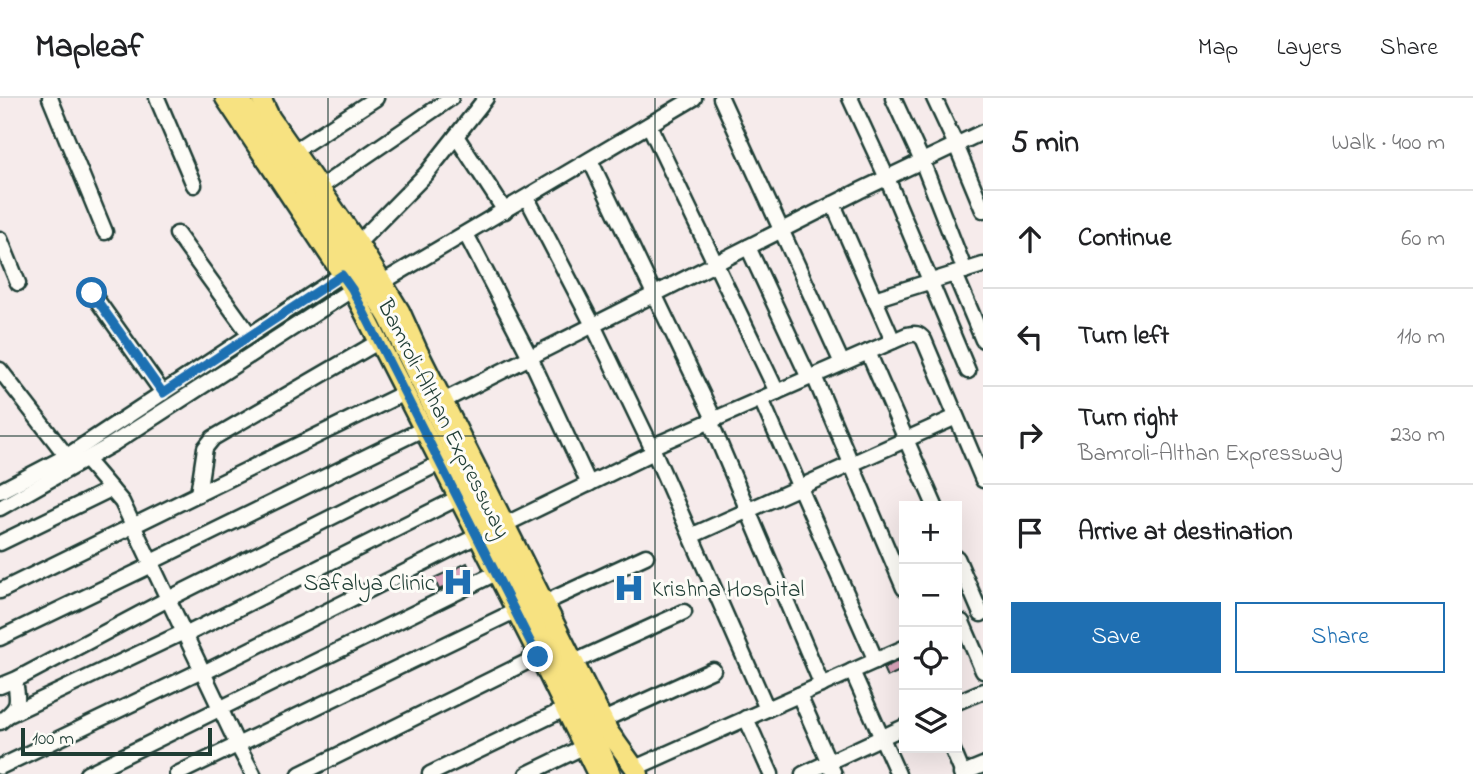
<!DOCTYPE html>
<html lang="en">
<head>
<meta charset="utf-8">
<style>
  :root { --surface:#fff; --page:#f6f6f6; --text:#202124; --muted:#757577; --line:#e0e0e0; --accent:#1f6fb2 }
  body { margin:0; font-family:"Indie Flower",sans-serif; background:var(--page); color:var(--text) }
  .controls { position:absolute; right:21px; bottom:21px; display:grid; overflow:hidden; border-radius:0px; box-shadow:0 7px 28px #0002 }
  .controls button { width:63px; height:63px; display:grid; place-items:center; padding:0; border:0; border-bottom:2px solid var(--line); background:var(--surface); color:var(--text); font:35px sans-serif }
  .scale { position:absolute; left:21px; bottom:18px; width:191px; box-sizing:border-box; padding-left:7px; border:4px solid #1f3d34; border-top:0; font-size:19px; line-height:24px; white-space:nowrap; color:#1f3d34; -webkit-text-stroke:5px #fdfcf7; paint-order:stroke }
  .stop { position:absolute; width:21px; height:21px; margin:-16px; border:5px solid #1f6fb2; border-radius:50%; background:#fff }
  .stop.end { background:#1f6fb2; border-color:#fff; box-shadow:0 2px 7px #0008 }
  .list { margin:0; padding:0; list-style:none }
  h2 { display:flex; justify-content:space-between; align-items:center; height:91px; margin:0; padding:0 28px; font-size:30px }
  h2 small { font-size:23px; font-weight:400; color:var(--muted) }
  .list li { display:grid; grid-template-columns:46px 1fr auto; gap:21px; align-items:center; box-sizing:border-box; height:98px; padding:0 28px; border-top:2px solid var(--line) }
  .list b { display:block; font-size:26px; white-space:nowrap }
  .list p { margin:0; font-size:23px; white-space:nowrap; color:var(--muted) }
  .list em { font-size:23px; font-style:normal; color:var(--muted) }
  .actions { display:flex; gap:14px; padding:21px 28px }
  .actions a { flex:1; padding:16px 0; border:2px solid var(--accent); border-radius:0px; text-align:center; font-size:24px; color:var(--accent) }
  .actions .main { background:var(--accent); color:#fff }
  .icon { flex:none; width:38px; height:38px; fill:none; stroke:currentColor; stroke-width:2; stroke-linecap:round; stroke-linejoin:round }
  .map { position:relative; flex:none; width:983px; height:676px; overflow:hidden }
  header { display:flex; align-items:center; gap:42px; box-sizing:border-box; height:98px; padding:0 35px; background:var(--surface); border-bottom:2px solid var(--line) }
  header strong { font-size:33px }
  nav { display:flex; gap:38px; margin-inline-start:auto; font-size:24px }
  main { display:flex }
  aside { flex:1; background:var(--surface) }
  .map>svg:first-child { display:block }
  .building { fill:#dca6bc; stroke:#1f3d34; stroke-width:2 }
  .lines { fill:none; stroke-linecap:round; stroke-linejoin:round }
  .minor-casing { stroke:#1f3d34; stroke-width:19 }
  .major-casing { stroke:#1f3d34; stroke-width:23 }
  .minor { stroke:#fdfcf7; stroke-width:14 }
  .major { stroke:#f7e281; stroke-width:18 }
  .route { stroke:#1f6fb2; stroke-width:9 }
  .grid { fill:none; stroke:#1f3d34; stroke-width:2; stroke-opacity:0.55 }
  .labels { text-anchor:middle; stroke-width:6; stroke-linejoin:round; paint-order:stroke }
  .street-label { font-size:23px; fill:#1f3d34; stroke:#fdfcf7 }
  .poi-label { font-size:23px; fill:#1f3d34; stroke:#fdfcf7; text-anchor:end }
</style>
</head>
<body>
<header>
<strong>Mapleaf</strong>
<nav><a>Map</a><a>Layers</a><a>Share</a></nav>
</header>
<main>
<div class="map">
<svg width="983" height="676" viewBox="0 0 983 676">
  <rect width="100%" height="100%" fill="#f6ebeb"/>
  <filter id="ink" filterUnits="userSpaceOnUse"><feTurbulence type="fractalNoise" baseFrequency=".0143" numOctaves="2"/><feDisplacementMap in="SourceGraphic" scale="14" xChannelSelector="R" yChannelSelector="G"/><feConvolveMatrix kernelMatrix="1 2 1 2 8 2 1 2 1" color-interpolation-filters="sRGB"/></filter>
  <g filter="url(#ink)">
    <g class="building">
      <path d="M467 465 472 476 439 492 434 480Z"/>
      <path d="M904 560V571L887 579 883 570Z"/>
    </g>
    <g class="lines">
      <g class="minor-casing">
        <g id="minor">
          <path d="M50 0 105 134"/>
          <path d="M157 0 194 87"/>
          <path d="M721 0 842 265"/>
          <path d="M850 0 887 80 968 273"/>
          <path d="M893 0 922 63 965 173"/>
          <path d="M934 0 956 47 983 112"/>
          <path d="M649 27 777 294"/>
          <path d="M456 38 505 113"/>
          <path d="M294 53 376 0"/>
          <path d="M590 62 714 321"/>
          <path d="M319 90 451 0"/>
          <path d="M527 100 593 227 654 354 767 611"/>
          <path d="M833 106 893 243"/>
          <path d="M177 136 250 237"/>
          <path d="M466 136 530 259 589 386"/>
          <path d="M0 141 18 185"/>
          <path d="M748 149 809 280"/>
          <path d="M350 151 358 145 426 76 486 0"/>
          <path d="M955 176 983 242"/>
          <path d="M376 188 694 0"/>
          <path d="M92 195 163 295"/>
          <path d="M874 201 983 167"/>
          <path d="M868 254 935 408"/>
          <path d="M0 272 72 365"/>
          <path d="M814 278 904 490"/>
          <path d="M761 301 876 563"/>
          <path d="M443 303 859 93 983 34"/>
          <path d="M710 323 822 587"/>
          <path d="M651 349 907 237C915 235 919 235 924 242L983 382"/>
          <path d="M86 362 122 404 237 646 253 676"/>
          <path d="M0 393 67 358 350 171"/>
          <path d="M198 396 205 350 213 340 378 244"/>
          <path d="M0 410 111 347 359 187"/>
          <path d="M504 427 654 354"/>
          <path d="M691 438 956 319"/>
          <path d="M0 445 111 391"/>
          <path d="M957 460 981 516"/>
          <path d="M151 464 423 331"/>
          <path d="M0 493 404 295"/>
          <path d="M544 505 646 458"/>
          <path d="M962 524 983 573"/>
          <path d="M185 537 458 400"/>
          <path d="M0 540 152 467"/>
          <path d="M574 564 684 514"/>
          <path d="M852 573 898 676"/>
          <path d="M203 575 477 438"/>
          <path d="M0 588 17 581"/>
          <path d="M799 597 834 676"/>
          <path d="M957 604 983 593"/>
          <path d="M11 616 184 534"/>
          <path d="M746 620 771 676"/>
          <path d="M603 622 713 572"/>
          <path d="M0 624C19 609 19 607 15 583L19 580 168 501 440 365"/>
          <path d="M952 650 963 676"/>
          <path d="M0 669 202 572"/>
          <path d="M635 670 904 550"/>
          <path d="M87 676 496 475"/>
          <path d="M177 676 515 513"/>
          <path d="M300 676 547 554"/>
          <path d="M430 676 565 611"/>
          <path d="M527 676 583 649"/>
          <path d="M803 676 904 629"/>
          <path d="M961 676 983 667"/>
        </g>
      </g>
      <g class="major-casing">
        <g id="major">
          <path d="M225 0 352 191 543 566 597 676"/>
          <path d="M239 0 356 167 388 219 596 641 611 676"/>
          <path d="M261 0 270 19 358 145 400 213 418 253 603 622 609 634 639 676"/>
        </g>
      </g>
      <use href="#minor" class="minor"/>
      <use href="#major" class="major"/>
    </g>
  </g>
  <g class="lines" filter="url(#ink)">
    <path class="route" d="M92 195 163 295 342 177 352 191 538 559"/>
  </g>
  <path class="grid" d="M328 0V676M655 0V676M0 338H983"/>
  <defs>
    <g id="hospital-bare" transform="scale(2.415)"><path d="M-5-5h3v3.5h4V-5h3V5h-3V1.5h-4V5h-3Z" fill="#1f6fb2" stroke="#fdfcf7" stroke-width="2.5" paint-order="stroke"/></g>
  </defs>
  <g fill-rule="evenodd">
    <use href="#hospital-bare" x="458" y="484"/>
    <use href="#hospital-bare" x="629" y="490"/>
  </g>
  <g class="labels">
    <g class="street-label">
      <text transform="translate(445 320) rotate(63)" y="8">Bamroli-Althan Expressway</text>
    </g>
    <g class="poi-label">
      <text x="435" y="492">Safalya Clinic</text>
      <text x="652" y="498" text-anchor="start">Krishna Hospital</text>
    </g>
  </g>
</svg>
<div class="controls">
<button>+</button>
<button>−</button>
<button><svg class="icon" aria-label="locate" viewBox="0 0 24 24"><circle cx="12" cy="12" r="6"/><path d="M12 2v4M12 18v4M2 12h4M18 12h4"/></svg></button>
<button><svg class="icon" aria-label="layers" viewBox="0 0 24 24"><path d="M12 4l9 5-9 5-9-5zM3 14l9 5 9-5"/></svg></button>
</div>
<div class="scale">100 m</div>
<div class="stop" style="left:92px;top:195px"></div>
<div class="stop end" style="left:538px;top:559px"></div>
</div>
<aside>
<h2>5 min<small>Walk · 400 m</small></h2>
<ul class="list">
<li><svg class="icon" aria-label="ahead" viewBox="0 0 24 24"><path d="M12 20V5M6 11l6-6 6 6"/></svg><div><b>Continue</b></div><em>60 m</em></li>
<li><svg class="icon" aria-label="left" viewBox="0 0 24 24"><path d="M17 20v-9H6M10 6l-5 5 5 5"/></svg><div><b>Turn left</b></div><em>110 m</em></li>
<li><svg class="icon" aria-label="right" viewBox="0 0 24 24"><path d="M7 20v-9h11M14 6l5 5-5 5"/></svg><div><b>Turn right</b><p>Bamroli-Althan Expressway</p></div><em>230 m</em></li>
<li><svg class="icon" aria-label="arrive" viewBox="0 0 24 24"><path d="M6 21V4h12l-3 4 3 4H6"/></svg><div><b>Arrive at destination</b></div></li>
</ul>
<div class="actions"><a class="main">Save</a><a>Share</a></div>
</aside>
</main>
</body>
</html>
